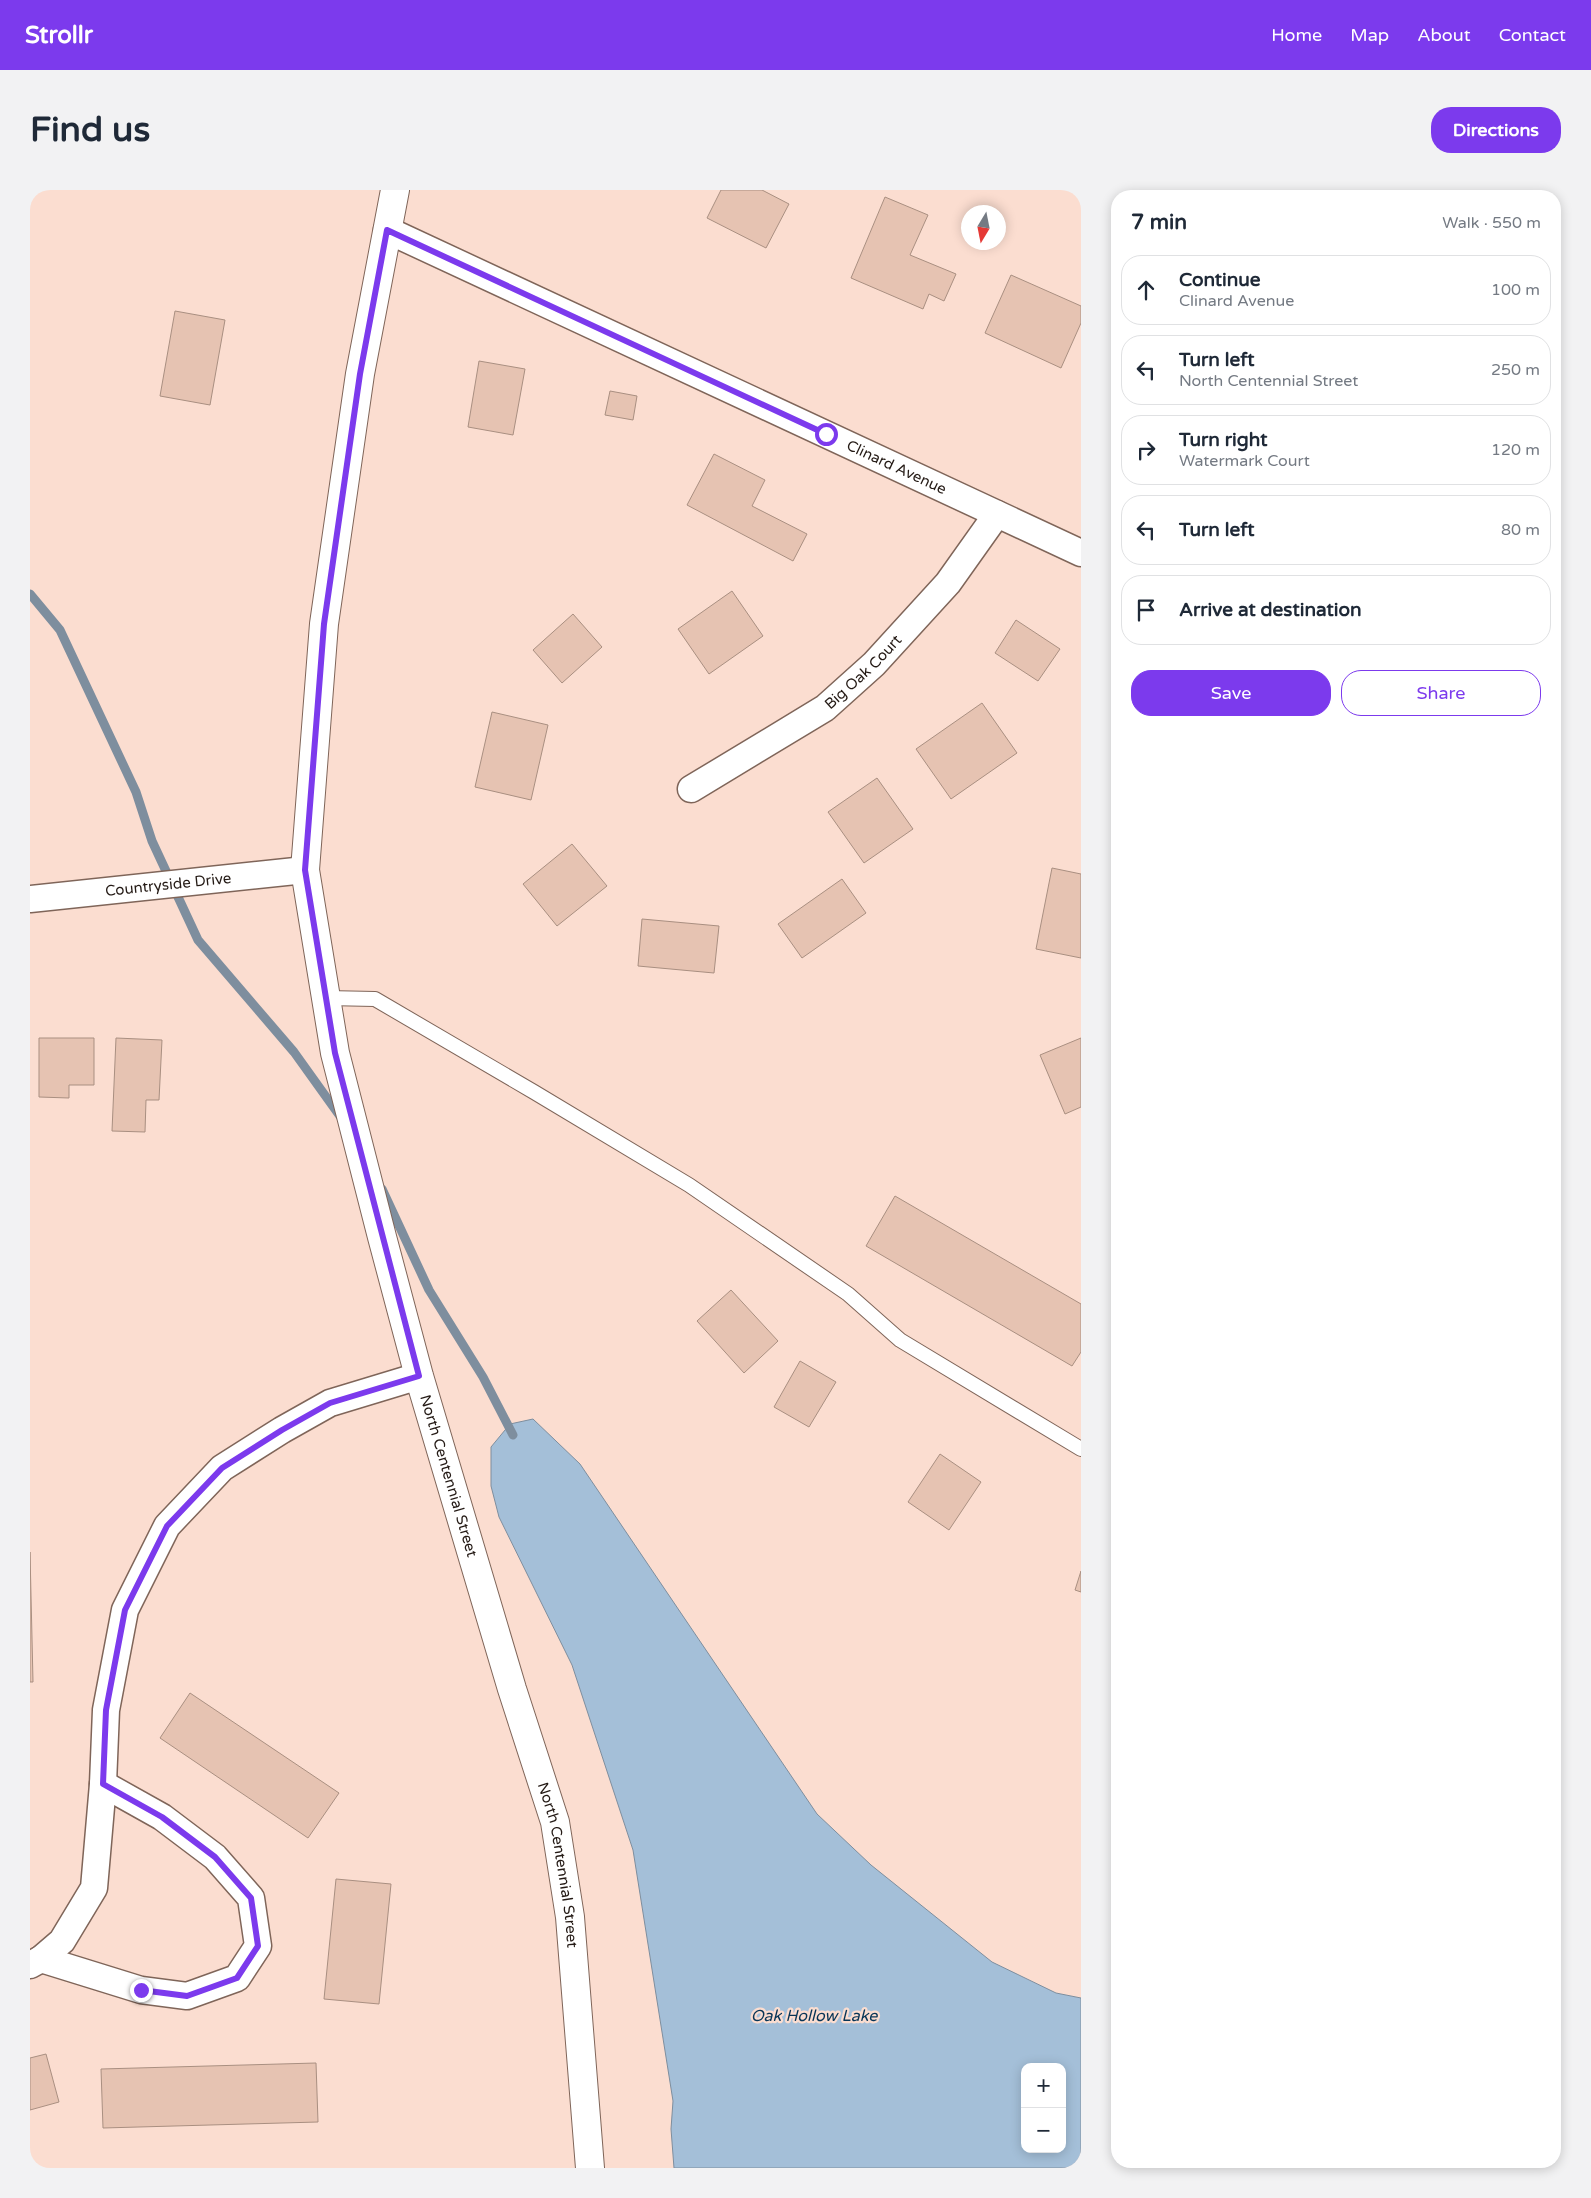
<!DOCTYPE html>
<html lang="en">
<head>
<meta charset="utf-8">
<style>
  :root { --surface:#fff; --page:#f2f2f3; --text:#1f2937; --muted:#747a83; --line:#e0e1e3; --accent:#7c3aed }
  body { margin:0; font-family:"Varela Round",sans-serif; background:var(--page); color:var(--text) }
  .controls { position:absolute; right:15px; bottom:15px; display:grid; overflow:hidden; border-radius:10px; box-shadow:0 2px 12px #0003 }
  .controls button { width:45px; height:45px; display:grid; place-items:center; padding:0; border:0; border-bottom:1px solid var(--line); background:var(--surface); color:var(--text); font:25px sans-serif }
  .compass { position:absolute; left:931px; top:15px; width:45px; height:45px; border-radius:50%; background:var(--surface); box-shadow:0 2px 12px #0003; rotate:190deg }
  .stop { position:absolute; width:15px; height:15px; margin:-11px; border:4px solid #7c3aed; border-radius:50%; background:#fff }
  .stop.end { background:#7c3aed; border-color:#fff; box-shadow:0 1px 5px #0008 }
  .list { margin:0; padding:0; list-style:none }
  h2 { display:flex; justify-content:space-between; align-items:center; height:65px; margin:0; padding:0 20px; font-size:21px }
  h2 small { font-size:16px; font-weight:400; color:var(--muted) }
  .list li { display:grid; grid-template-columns:32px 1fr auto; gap:15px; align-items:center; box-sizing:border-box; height:70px; margin:0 10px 10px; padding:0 10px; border:1px solid var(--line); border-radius:20px }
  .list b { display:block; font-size:19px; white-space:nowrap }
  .list p { margin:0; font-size:16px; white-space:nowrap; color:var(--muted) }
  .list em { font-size:16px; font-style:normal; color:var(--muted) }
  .actions { display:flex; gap:10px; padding:15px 20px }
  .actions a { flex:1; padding:11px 0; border:1px solid var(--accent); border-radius:20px; text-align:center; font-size:18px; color:var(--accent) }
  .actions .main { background:var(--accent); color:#fff }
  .icon { flex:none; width:28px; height:28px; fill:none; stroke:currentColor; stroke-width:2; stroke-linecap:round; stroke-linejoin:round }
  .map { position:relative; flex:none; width:1051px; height:1978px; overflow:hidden; border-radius:20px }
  header { display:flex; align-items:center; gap:30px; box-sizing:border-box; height:70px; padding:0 25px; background:var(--accent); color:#fff }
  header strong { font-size:24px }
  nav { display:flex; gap:28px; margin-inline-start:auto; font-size:18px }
  .intro { display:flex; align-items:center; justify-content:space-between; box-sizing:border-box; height:120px; padding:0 30px }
  h1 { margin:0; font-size:35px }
  .button { padding:12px 22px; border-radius:20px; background:var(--accent); color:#fff; font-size:18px; font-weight:700 }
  main { display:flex; gap:30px; padding:0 30px }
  aside { flex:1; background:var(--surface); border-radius:20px; box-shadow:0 2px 12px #0003 }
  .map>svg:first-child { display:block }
  .water { fill:#a4bfd8; stroke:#7e8e9e; fill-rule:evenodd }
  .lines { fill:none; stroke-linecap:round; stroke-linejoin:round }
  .stream { stroke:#7e8e9e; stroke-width:9 }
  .building { fill:#e6c3b2; stroke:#a98f81 }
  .lane-casing { stroke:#7f6559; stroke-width:16 }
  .street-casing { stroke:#7f6559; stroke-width:29 }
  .secondary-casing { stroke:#7f6559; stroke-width:30 }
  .lane { stroke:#fff; stroke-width:14 }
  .street { stroke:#fff; stroke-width:26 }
  .secondary { stroke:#fff; stroke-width:28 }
  .route { stroke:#7c3aed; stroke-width:6 }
  .labels { text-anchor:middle; stroke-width:4.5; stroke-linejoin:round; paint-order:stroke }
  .street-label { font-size:15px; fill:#241a15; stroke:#fbddd0 }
  .water-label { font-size:16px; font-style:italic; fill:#063456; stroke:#fbddd0 }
</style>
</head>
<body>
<header>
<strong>Strollr</strong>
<nav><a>Home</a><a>Map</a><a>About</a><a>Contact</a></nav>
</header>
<div class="intro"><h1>Find us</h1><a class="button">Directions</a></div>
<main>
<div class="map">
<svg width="1051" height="1978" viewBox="0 0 1051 1978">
  <rect width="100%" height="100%" fill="#fbddd0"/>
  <path class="water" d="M503 1229 550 1274 787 1624 841 1675 962 1772 1026 1803 1051 1808V1978H644L641 1939 643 1911 603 1660 542 1475 469 1327 461 1296V1257L480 1234ZM995 1877H1032V1959H995Z"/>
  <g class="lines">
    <g class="stream">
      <path d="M0 404 30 440 106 602 122 651 168 750 264 862 312 929"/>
      <path d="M352 999 399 1100 453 1187 483 1245"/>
    </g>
  </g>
  <g class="building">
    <path d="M691 0H732L759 14 736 58 677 28Z"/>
    <path d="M855 7 898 25 880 65 926 84 914 111 899 104 893 119 821 88Z"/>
    <path d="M981 85 1051 116V133L1031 178 955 143Z"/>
    <path d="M145 121 195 130 180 215 130 206Z"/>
    <path d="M449 171 495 179 483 245 438 237Z"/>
    <path d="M580 201 607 206 603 230 575 225Z"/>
    <path d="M684 264 735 290 722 316 777 344 763 371 657 315Z"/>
    <path d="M702 401 733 446 679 484 648 439Z"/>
    <path d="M543 424 572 457 532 493 503 460Z"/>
    <path d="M986 430 1030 459 1008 491 965 463Z"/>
    <path d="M952 513 987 563 921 609 886 559Z"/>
    <path d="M462 522 518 535 501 610 445 597Z"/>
    <path d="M847 588 883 639 834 673 798 622Z"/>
    <path d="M542 654 577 696 527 736 493 694Z"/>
    <path d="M1022 678 1051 684V768L1006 759Z"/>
    <path d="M812 689 836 723 772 768 748 734Z"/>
    <path d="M612 729 689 736 684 783 608 776Z"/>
    <path d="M9 848H64V895H39V908L9 907Z"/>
    <path d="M86 848 132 850 129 910H116L115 942 82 941Z"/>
    <path d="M1051 848V917L1035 924 1010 865Z"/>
    <path d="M865 1006 1051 1114V1162L1042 1176 836 1056Z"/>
    <path d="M701 1100 748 1151 714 1183 667 1131Z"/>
    <path d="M770 1171 806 1192 779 1237 744 1217Z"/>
    <path d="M910 1264 951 1292 919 1340 878 1312Z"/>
    <path d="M0 1362 3 1492H0Z"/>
    <path d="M1051 1381V1402L1045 1400Z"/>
    <path d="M160 1503 309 1603 278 1648 130 1548Z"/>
    <path d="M306 1689 361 1694 349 1814 294 1809Z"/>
    <path d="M16 1864 29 1912 0 1920V1868Z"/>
    <path d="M286 1873 288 1932 73 1938 71 1879Z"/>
  </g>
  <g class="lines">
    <g class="lane-casing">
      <path id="lane" d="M296 808 345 809 504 902 659 995 818 1104 870 1150 1051 1259"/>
    </g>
    <g class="street-casing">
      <g id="street">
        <path id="s1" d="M357 40 1051 363"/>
        <path id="s2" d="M661 599 795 518 844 474 918 393 967 324"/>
        <path id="s3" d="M0 709 275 680"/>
        <path d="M11 1769 111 1800 157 1806 207 1788 228 1756 221 1708 185 1667 132 1627 73 1594"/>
        <path d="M0 1775 11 1769 32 1751 64 1698 73 1594 76 1520 95 1420 137 1336 192 1278 252 1240 300 1213 389 1186"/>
      </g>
    </g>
    <g class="secondary-casing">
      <g id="secondary">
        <path id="s4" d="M365 0 330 184 294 434 275 680 305 863 352 1047 389 1186 482 1499 525 1632 540 1727 560 1978"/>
      </g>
    </g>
    <use href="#lane" class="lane"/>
    <use href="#street" class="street"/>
    <use href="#secondary" class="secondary"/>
  </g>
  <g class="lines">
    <path class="route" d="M111 1800 157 1806 207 1788 228 1756 221 1708 185 1667 132 1627 73 1594 76 1520 95 1420 137 1336 192 1278 252 1240 300 1213 389 1186 305 863 275 680 294 434 330 184 357 40 796 244"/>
  </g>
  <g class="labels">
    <g class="street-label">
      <text dy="5" stroke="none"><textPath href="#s1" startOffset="562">Clinard Avenue</textPath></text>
      <text dy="5" stroke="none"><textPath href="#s2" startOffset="209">Big Oak Court</textPath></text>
      <text dy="5" stroke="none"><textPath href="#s3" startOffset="139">Countryside Drive</textPath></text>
      <text dy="5" stroke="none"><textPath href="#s4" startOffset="1310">North Centennial Street</textPath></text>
      <text dy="5" stroke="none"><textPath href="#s4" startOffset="1715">North Centennial Street</textPath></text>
    </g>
    <g class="water-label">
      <text x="784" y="1831">Oak Hollow Lake</text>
    </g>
  </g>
</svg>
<div class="controls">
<button>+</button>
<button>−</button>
</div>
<svg class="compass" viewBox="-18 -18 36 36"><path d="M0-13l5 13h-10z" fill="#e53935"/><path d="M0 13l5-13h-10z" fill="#747a83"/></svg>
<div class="stop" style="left:796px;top:244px"></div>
<div class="stop end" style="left:111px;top:1800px"></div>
</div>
<aside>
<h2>7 min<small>Walk · 550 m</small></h2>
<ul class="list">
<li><svg class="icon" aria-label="ahead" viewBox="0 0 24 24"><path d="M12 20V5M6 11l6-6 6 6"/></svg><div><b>Continue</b><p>Clinard Avenue</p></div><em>100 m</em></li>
<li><svg class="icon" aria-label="left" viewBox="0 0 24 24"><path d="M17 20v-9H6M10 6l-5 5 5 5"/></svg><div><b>Turn left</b><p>North Centennial Street</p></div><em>250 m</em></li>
<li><svg class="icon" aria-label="right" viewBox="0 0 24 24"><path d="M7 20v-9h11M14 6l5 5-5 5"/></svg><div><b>Turn right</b><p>Watermark Court</p></div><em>120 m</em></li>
<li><svg class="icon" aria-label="left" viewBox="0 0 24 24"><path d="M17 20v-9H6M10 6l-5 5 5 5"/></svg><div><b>Turn left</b></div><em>80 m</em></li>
<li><svg class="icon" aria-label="arrive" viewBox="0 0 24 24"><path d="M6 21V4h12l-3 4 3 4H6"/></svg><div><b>Arrive at destination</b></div></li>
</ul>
<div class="actions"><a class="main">Save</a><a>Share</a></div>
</aside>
</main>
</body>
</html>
